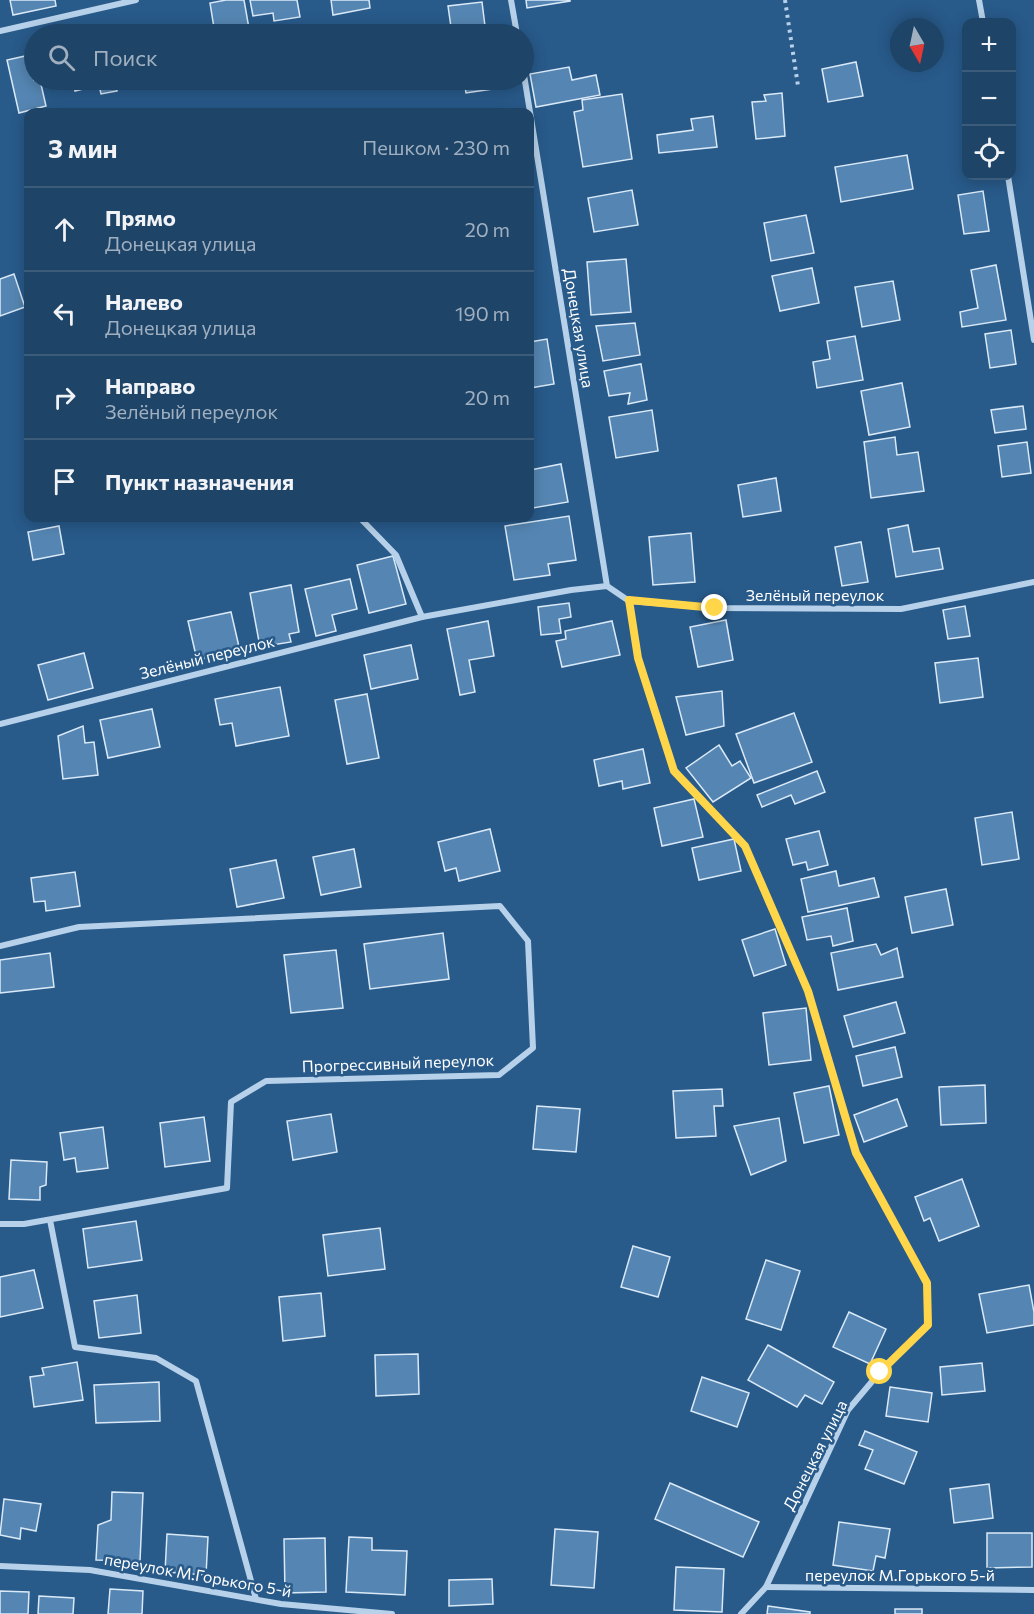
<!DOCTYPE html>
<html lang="ru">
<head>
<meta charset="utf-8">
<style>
  :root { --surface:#1e4468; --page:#2b4e71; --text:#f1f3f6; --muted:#a1b0c0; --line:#3c5c7c }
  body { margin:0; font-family:Commissioner,sans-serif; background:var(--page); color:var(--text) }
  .controls { position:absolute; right:18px; top:18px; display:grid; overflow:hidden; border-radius:12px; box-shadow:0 3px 15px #0003 }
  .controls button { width:54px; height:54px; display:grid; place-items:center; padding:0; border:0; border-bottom:2px solid var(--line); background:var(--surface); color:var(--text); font:30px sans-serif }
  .compass { position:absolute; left:890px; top:18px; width:54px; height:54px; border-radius:50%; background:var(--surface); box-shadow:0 3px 15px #0003; rotate:171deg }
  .stop { position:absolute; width:18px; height:18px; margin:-14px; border:4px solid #ffd54a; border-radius:50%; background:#fff }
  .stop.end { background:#ffd54a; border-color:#fff; box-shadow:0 2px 6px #0008 }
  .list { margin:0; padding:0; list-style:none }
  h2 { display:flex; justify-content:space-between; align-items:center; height:78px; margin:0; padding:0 24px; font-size:26px }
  h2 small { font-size:20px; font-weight:400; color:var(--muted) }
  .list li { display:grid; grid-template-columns:39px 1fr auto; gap:18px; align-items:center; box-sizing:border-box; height:84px; padding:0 24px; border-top:2px solid var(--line) }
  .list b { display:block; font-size:22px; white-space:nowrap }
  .list p { margin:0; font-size:20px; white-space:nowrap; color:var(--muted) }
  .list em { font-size:20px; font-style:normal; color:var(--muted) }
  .icon { flex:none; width:33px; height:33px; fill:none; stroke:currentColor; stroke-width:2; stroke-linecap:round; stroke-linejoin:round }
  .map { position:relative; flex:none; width:1034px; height:1614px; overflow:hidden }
  .search { position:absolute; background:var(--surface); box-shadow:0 3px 15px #0003; left:24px; top:24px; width:510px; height:66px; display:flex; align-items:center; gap:15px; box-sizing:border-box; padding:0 21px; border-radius:33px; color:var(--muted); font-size:22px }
  .panel { position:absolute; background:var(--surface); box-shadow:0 3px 15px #0003; left:24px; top:108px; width:510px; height:414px; border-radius:12px }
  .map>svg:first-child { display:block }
  .building { fill:#5586b3; stroke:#dae9f7; stroke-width:1.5 }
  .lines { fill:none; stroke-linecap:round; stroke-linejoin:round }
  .path { stroke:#b6d1e9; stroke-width:4; stroke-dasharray:3 4.5; stroke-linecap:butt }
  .street { stroke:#b6d1e9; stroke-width:6 }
  .route { stroke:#ffd54a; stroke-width:8 }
  .labels { text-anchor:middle; stroke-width:5; stroke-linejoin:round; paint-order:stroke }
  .street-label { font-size:16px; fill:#fff; stroke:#285a8a }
</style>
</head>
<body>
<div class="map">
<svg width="1034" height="1614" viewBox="0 0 1034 1614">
  <rect width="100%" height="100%" fill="#285a8a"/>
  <g class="building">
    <path d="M10 0H55L56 6 13 15Z"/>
    <path d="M226 0H244L250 34H215L210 3Z"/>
    <path d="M250 0H297L300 17 274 21 273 13 253 16Z"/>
    <path d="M331 0H369L370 8 333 15Z"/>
    <path d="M526 0H570V1L527 8Z"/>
    <path d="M482 2 486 34H452L448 6Z"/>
    <path d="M34 54V80H40L46 106 19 113 7 60Z"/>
    <path d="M856 62 863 96 828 102 822 69Z"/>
    <path d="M569 67 572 80 596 75 600 95 536 107 530 74Z"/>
    <path d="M73 80H114L117 91 101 94 99 85 75 91Z"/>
    <path d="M464 80H505L506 87 466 93Z"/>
    <path d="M782 93 785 136 756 139 752 102 766 101 764 95Z"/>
    <path d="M622 94 632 159 583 167 574 112 583 110 582 100Z"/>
    <path d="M713 116 717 147 659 153 657 135 693 130 691 119Z"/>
    <path d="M907 155 913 189 841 202 835 167Z"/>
    <path d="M632 190 638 225 594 232 588 198Z"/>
    <path d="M983 191 989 231 964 234 958 195Z"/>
    <path d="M806 215 814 253 771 261 764 223Z"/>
    <path d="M626 259 631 312 591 315 587 262Z"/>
    <path d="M996 265 1006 320 962 327 960 312 978 308 971 270Z"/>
    <path d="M812 268 819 303 780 311 772 276Z"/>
    <path d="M14 274 25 307 0 316V279Z"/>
    <path d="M893 281 900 320 862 327 855 287Z"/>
    <path d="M635 323 640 355 603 361 596 326Z"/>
    <path d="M1011 330 1016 364 990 368 985 334Z"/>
    <path d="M855 336 863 380 817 388 813 362 830 359 827 341Z"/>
    <path d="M547 339 554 384 530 388V342Z"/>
    <path d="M641 364 647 400 628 404 630 393 609 396 604 371Z"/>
    <path d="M902 383 910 427 869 435 861 391Z"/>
    <path d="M1023 406 1026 429 995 433 991 410Z"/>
    <path d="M652 410 658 451 616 458 609 417Z"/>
    <path d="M895 437 897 455 918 452 924 491 871 498 864 442Z"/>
    <path d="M1027 442 1031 473 1002 477 998 446Z"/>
    <path d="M561 464 568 502 533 508 531 497 530 498V470Z"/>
    <path d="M776 478 781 511 743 517 738 485Z"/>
    <path d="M569 516 576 560 548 564 550 575 514 580 505 526Z"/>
    <path d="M908 525 913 552 939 548 943 569 896 577 888 529Z"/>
    <path d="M59 526 64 554 33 560 28 532Z"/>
    <path d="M691 533 695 582 653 585 649 537Z"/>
    <path d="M861 542 868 582 842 586 835 547Z"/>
    <path d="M393 556 406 604 369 613 357 565Z"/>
    <path d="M350 579 357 609 332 615 336 631 316 636 305 589Z"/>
    <path d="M291 585 299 632 289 634 291 642 260 647 250 593Z"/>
    <path d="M569 603 571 617 559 619 561 633 541 635 538 607Z"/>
    <path d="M965 606 970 636 948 639 943 610Z"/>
    <path d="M231 612 240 651 197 660 188 621Z"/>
    <path d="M726 620 733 660 698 667 690 627Z"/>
    <path d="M488 621 494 656 469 660 475 692 460 695 447 629Z"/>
    <path d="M612 621 620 655 562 667 556 641 566 639 565 631Z"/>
    <path d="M411 645 418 679 371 689 364 655Z"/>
    <path d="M84 653 93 688 48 700 38 665Z"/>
    <path d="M978 658 983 697 940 703 935 663Z"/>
    <path d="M280 687 289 736 236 746 232 723 220 725 215 699Z"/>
    <path d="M722 691 724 726 686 735 676 697Z"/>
    <path d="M367 694 379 758 347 764 335 700Z"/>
    <path d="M152 709 160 747 108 758 100 720Z"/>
    <path d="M794 713 812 762 754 783 736 734Z"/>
    <path d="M83 726 85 743 94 742 98 775 63 779 58 736Z"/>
    <path d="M719 745 732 766 740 761 751 778 713 802 686 768Z"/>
    <path d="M643 749 650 783 623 789 622 781 599 786 594 760Z"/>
    <path d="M817 771 825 792 795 804 791 795 762 807 757 795Z"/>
    <path d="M694 799 703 837 662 846 654 808Z"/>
    <path d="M1012 812 1019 859 982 865 975 818Z"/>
    <path d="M490 829 500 871 459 881 456 868 445 871 438 842Z"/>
    <path d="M819 831 828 865 808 870 806 862 793 865 786 839Z"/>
    <path d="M734 839 741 871 699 880 692 848Z"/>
    <path d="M354 849 361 887 321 895 313 857Z"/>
    <path d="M276 860 284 898 237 907 230 869Z"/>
    <path d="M836 871 839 886 874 878 879 897 808 912 801 879Z"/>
    <path d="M75 872 80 906 46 911 45 901 34 902 31 878Z"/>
    <path d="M946 889 953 925 912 933 905 897Z"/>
    <path d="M847 908 853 941 833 946 831 936 807 940 802 917Z"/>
    <path d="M775 929 786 965 754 976 742 940Z"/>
    <path d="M443 933 449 979 370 989 364 944Z"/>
    <path d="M876 944 881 955 897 948 903 977 838 990 831 953Z"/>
    <path d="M336 950 343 1008 291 1013 284 955Z"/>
    <path d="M50 953 54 987 0 993V960Z"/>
    <path d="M896 1002 905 1033 853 1047 844 1016Z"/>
    <path d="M806 1008 811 1060 769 1065 763 1013Z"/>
    <path d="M895 1047 902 1077 863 1086 856 1056Z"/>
    <path d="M985 1085 986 1123 941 1125 939 1087Z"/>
    <path d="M829 1086 839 1135 804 1143 794 1093Z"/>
    <path d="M722 1089 723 1106H714L716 1136 676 1138 673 1091Z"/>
    <path d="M897 1099 907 1126 864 1142 854 1115Z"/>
    <path d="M537 1106 580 1109 576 1152 533 1149Z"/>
    <path d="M331 1114 337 1152 293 1160 287 1121Z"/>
    <path d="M204 1117 210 1161 165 1167 160 1123Z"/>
    <path d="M779 1118 786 1161 751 1175 734 1126Z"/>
    <path d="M103 1127 108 1168 77 1172 75 1158 64 1160 60 1133Z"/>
    <path d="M11 1160 47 1162 46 1185 40 1187V1200L9 1199Z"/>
    <path d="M962 1179 979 1226 939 1241 930 1218 924 1221 915 1197Z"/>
    <path d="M136 1221 142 1260 88 1268 83 1229Z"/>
    <path d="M380 1228 385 1269 328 1276 323 1235Z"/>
    <path d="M633 1246 670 1257 658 1297 621 1287Z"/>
    <path d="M766 1260 800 1271 781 1330 746 1319Z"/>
    <path d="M34 1270 43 1308 0 1317V1277Z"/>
    <path d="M1029 1285 1034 1312V1325L987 1333 979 1294Z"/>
    <path d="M321 1293 325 1336 283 1341 279 1297Z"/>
    <path d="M137 1295 141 1333 99 1338 94 1301Z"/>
    <path d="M849 1312 886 1329 870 1364 833 1347Z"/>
    <path d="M768 1345 834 1382 822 1404 805 1395 797 1407 748 1380Z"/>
    <path d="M418 1354 419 1394 376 1396 375 1355Z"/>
    <path d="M77 1362 83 1400 34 1407 30 1377 44 1375 42 1368Z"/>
    <path d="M982 1363 985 1391 942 1395 940 1367Z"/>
    <path d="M702 1377 749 1393 737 1427 691 1411Z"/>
    <path d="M159 1382 160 1421 96 1423 94 1385Z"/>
    <path d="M890 1387 932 1393 928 1422 886 1416Z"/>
    <path d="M865 1431 917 1452 904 1484 865 1469 873 1450 859 1445Z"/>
    <path d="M670 1483 759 1522 743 1557 655 1519Z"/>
    <path d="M989 1484 993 1518 954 1523 950 1489Z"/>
    <path d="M112 1492 143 1493 140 1561 96 1560 98 1525 111 1520Z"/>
    <path d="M4 1499 41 1504 36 1531 21 1528 20 1539 0 1535Z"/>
    <path d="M839 1522 890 1529 885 1558 876 1556 873 1571 833 1565Z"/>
    <path d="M555 1529 598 1532 594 1588 551 1585Z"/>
    <path d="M987 1533H1032V1567L987 1568Z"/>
    <path d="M167 1534 208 1537 206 1575 165 1572Z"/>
    <path d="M349 1537 372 1538V1550L407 1551 405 1595 346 1592Z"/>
    <path d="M325 1538 326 1592 285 1593 284 1539Z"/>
    <path d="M676 1567 724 1569 722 1612 674 1610Z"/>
    <path d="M492 1579 493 1604 449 1606V1580Z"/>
    <path d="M110 1589 143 1591 142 1614H108Z"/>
    <path d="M0 1591 29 1592 28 1614H0Z"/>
    <path d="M39 1596 74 1598 73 1614H38Z"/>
    <path d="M768 1606 810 1612V1614H767Z"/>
    <rect x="895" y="1609" width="27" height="5"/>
  </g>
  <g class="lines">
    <path class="path" d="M785 0 798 86"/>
    <g class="street">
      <path d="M511 0 517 34"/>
      <path d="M979 0 983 22"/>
      <path d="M0 31 136 0"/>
      <path d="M524 75 607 586"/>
      <path d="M1008 176 1034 340"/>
      <path d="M360 518 396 555 422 617"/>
      <path d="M629 601 638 658 674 771 745 846 808 991 856 1153 927 1283 928 1325 880 1372 848 1410 766 1587 741 1614"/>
      <path d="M0 724 422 617 571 590 607 586 629 601 715 608 901 609 1034 582"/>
      <path d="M0 946 79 927 500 906 528 941 533 1048 499 1075 266 1081 231 1102 227 1188 24 1224H0"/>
      <path d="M50 1220 75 1347 156 1358 196 1381 256 1599"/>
      <path d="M0 1566 90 1570 281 1604 392 1614"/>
      <path d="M766 1587 1034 1590"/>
    </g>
  </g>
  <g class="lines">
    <path class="route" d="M715 608 629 600 638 658 674 771 745 846 808 991 856 1153 927 1283 928 1325 880 1372"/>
  </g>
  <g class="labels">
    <g class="street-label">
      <text transform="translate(579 328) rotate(81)" y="6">Донецкая улица</text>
      <text x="815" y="601">Зелёный переулок</text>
      <text transform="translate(207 657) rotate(-14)" y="6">Зелёный переулок</text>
      <text transform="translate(398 1063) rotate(-2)" y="6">Прогрессивный переулок</text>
      <text transform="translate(815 1455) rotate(-63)" y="6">Донецкая улица</text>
      <text transform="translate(198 1575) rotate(10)" y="6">переулок М.Горького 5-й</text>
      <text x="900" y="1581">переулок М.Горького 5-й</text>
    </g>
  </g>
</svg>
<div class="controls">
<button>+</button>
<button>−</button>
<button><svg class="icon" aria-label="locate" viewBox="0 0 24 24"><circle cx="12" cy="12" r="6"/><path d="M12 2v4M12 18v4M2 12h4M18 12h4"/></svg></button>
</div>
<svg class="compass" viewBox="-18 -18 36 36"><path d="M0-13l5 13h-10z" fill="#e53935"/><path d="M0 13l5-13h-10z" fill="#a1b0c0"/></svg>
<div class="stop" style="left:880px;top:1372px"></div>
<div class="stop end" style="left:715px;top:608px"></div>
<div class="search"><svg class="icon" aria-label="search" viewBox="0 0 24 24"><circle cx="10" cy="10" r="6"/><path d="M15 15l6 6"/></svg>Поиск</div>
<section class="panel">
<h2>3 мин<small>Пешком · 230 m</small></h2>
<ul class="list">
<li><svg class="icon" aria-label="ahead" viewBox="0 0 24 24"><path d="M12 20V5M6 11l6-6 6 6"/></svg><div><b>Прямо</b><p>Донецкая улица</p></div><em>20 m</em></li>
<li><svg class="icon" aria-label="left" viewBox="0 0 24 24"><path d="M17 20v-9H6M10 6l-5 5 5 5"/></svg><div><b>Налево</b><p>Донецкая улица</p></div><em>190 m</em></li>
<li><svg class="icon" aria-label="right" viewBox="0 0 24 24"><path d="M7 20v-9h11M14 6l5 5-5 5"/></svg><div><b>Направо</b><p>Зелёный переулок</p></div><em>20 m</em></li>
<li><svg class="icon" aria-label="arrive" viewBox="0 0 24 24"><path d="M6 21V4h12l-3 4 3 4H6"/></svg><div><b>Пункт назначения</b></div></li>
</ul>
</section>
</div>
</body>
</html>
